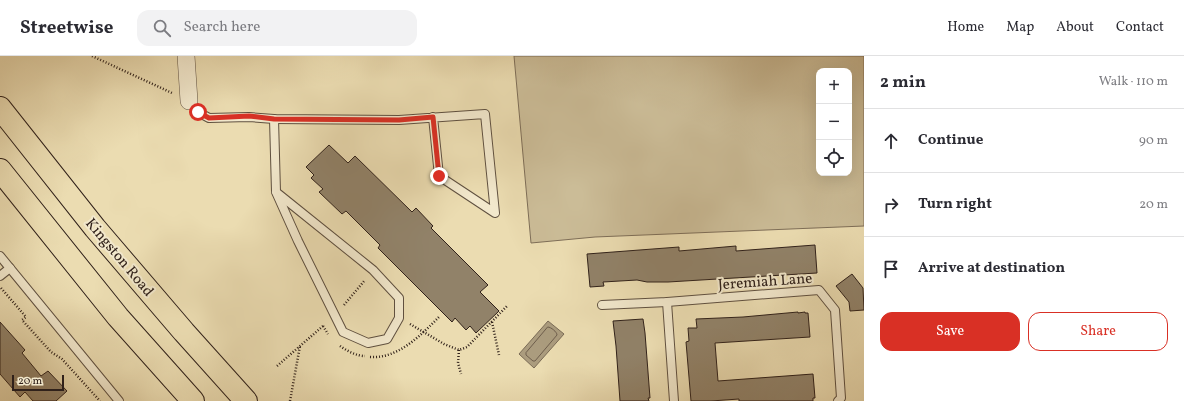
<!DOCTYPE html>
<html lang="en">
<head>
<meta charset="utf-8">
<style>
  :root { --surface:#fff; --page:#f2f2f3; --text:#2b2b33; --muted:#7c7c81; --line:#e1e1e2; --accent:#d93025 }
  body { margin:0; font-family:Vollkorn,serif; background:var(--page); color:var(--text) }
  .controls { position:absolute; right:12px; top:12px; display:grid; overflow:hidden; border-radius:8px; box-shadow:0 4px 16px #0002 }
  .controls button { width:36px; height:36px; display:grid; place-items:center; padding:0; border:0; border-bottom:1px solid var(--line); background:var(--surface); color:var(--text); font:20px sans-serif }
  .scale { position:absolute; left:12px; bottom:10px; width:52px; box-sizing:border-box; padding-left:4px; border:2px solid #30211a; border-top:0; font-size:11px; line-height:14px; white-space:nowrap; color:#30211a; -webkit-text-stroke:3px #f2e8cc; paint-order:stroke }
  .stop { position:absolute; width:12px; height:12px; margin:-9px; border:3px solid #d93025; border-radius:50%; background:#fff }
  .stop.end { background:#d93025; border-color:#fff; box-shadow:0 1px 4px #0008 }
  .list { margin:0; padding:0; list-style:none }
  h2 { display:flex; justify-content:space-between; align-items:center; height:52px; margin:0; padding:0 16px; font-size:17px }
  h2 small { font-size:13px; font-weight:400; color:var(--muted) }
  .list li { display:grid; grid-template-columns:26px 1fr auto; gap:12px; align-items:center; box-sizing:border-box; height:64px; padding:0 16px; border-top:1px solid var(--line) }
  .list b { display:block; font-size:15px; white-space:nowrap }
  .list em { font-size:13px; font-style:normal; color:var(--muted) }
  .actions { display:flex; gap:8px; padding:12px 16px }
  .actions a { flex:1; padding:9px 0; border:1px solid var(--accent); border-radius:12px; text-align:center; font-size:14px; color:var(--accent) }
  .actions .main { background:var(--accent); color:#fff }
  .icon { flex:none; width:22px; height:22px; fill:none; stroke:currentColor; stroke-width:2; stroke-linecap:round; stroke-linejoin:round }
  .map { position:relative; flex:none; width:864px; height:345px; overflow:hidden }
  header { display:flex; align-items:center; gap:24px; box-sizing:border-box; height:56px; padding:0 20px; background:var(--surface); border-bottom:1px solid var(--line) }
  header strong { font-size:19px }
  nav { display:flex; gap:22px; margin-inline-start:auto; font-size:14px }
  .search { width:280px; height:36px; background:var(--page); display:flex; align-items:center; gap:10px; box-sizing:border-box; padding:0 14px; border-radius:12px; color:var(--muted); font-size:15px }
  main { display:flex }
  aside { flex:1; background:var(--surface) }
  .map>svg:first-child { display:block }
  .green { fill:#cbbc97; stroke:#7e6e58; fill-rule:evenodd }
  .water { fill:#ab9c7e; stroke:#7a6b56 }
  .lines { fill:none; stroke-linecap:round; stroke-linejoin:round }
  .shore { stroke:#6e5e4c; stroke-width:1 }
  .building { fill:#918269; stroke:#30211a }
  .service-casing { stroke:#5f5040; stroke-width:10 }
  .minor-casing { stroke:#5f5040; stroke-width:18 }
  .primary-casing { stroke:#30211a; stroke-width:24 }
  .path { stroke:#30211a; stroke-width:2.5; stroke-dasharray:1 2; stroke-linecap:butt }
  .service { stroke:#f2e8cc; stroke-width:8 }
  .minor { stroke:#f2e8cc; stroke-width:17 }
  .primary { stroke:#ebdcb1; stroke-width:22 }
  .route { stroke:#d93025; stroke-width:5 }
  .labels { text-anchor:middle; stroke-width:4; stroke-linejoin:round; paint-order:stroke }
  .street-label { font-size:15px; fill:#30211a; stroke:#f2e8cc }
</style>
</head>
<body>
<header>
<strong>Streetwise</strong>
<div class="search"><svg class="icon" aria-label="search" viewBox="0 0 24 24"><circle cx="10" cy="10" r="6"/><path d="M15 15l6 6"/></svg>Search here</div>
<nav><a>Home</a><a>Map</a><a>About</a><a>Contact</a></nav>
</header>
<main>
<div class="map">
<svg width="864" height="345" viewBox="0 0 864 345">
  <rect width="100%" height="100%" fill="#ebdcb1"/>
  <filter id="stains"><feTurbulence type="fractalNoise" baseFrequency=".005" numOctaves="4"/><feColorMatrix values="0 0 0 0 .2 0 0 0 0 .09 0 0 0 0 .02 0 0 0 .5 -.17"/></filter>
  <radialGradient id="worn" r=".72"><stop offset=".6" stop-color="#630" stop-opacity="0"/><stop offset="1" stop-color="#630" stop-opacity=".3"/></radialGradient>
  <path class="green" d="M514 0H864V170L595 181 531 187ZM819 15H849V117H819Z"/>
  <path class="water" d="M548 265 564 278 534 312 519 298Z"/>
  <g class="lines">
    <path class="shore" d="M548 271C551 271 557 276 557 279L535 305H533L526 299V297Z"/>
  </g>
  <g class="building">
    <path d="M329 89 348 107 355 100 412 156 416 152 433 170 431 172 488 229 480 236 499 255 476 277 470 270 466 274 455 262 452 266 378 192 380 189 346 155 342 158 319 136 323 133 311 122 314 119 306 111Z"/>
    <path d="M815 189 817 217 668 226H647L637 224 603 226 604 230 590 231 587 198 679 191V195L736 190V195Z"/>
    <path d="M852 218 863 232 864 254 850 255 849 246 836 230Z"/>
    <path d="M798 256V257L805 256V257H808L810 281 715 287 718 325 813 318 815 342H813V345H739V343L711 345H691L686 286 689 285 688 272H697L696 263 743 261Z"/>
    <path d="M643 263 645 277 650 342H648L649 345H620L616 290 613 265Z"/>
    <path d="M0 266 25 294 22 297 41 320 48 315 67 335 56 345H33L25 336 20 341 0 318Z"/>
  </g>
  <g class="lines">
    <g class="service-casing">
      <g id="service">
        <path d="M189 45 198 56 209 62 249 61 274 63 399 64 485 58 495 157 439 120 433 61"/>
        <path d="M274 63 276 136 298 185 343 276 368 287 387 283 399 262V242L373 214 276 136"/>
        <path d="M0 200 119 345"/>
        <path d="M0 220 10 212"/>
        <path d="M667 246 674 345"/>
        <path d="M602 249 667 246 819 234 835 254 841 342 838 345"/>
      </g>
    </g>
    <g class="minor-casing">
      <path id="minor" d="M186 0 189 45"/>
    </g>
    <g class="primary-casing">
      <g id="primary">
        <path d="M0 52 95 172 184 276 246 345"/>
        <path d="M0 114 118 261 193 345"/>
      </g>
    </g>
    <g class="path">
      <path d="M92 0 172 37"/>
      <path d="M1 232 26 261 22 264 51 296 62 303 100 345"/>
      <path d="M344 249 365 224"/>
      <path d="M492 266 499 299"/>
      <path d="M410 268 444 288 459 294 467 291 508 249"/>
      <path d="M323 270 328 278"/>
      <path d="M340 290C347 295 357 300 365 300"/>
      <path d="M459 294 458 307 461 318"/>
      <path d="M370 301C398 303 421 279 439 261"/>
      <path d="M277 310 323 270"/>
      <path d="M290 345 300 290"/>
    </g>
    <use href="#service" class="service"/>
    <use href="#minor" class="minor"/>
    <use href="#primary" class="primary"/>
  </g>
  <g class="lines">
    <path class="route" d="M198 56 209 62 249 60 274 63 399 64 433 61 439 120"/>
  </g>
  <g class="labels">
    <g class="street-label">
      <text transform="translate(120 201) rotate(50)" y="5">Kingston Road</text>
      <text transform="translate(765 225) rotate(-4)" y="5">Jeremiah Lane</text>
    </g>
  </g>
  <rect width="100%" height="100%" filter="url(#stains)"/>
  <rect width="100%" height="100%" fill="url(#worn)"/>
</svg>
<div class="controls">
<button>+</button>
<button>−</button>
<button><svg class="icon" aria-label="locate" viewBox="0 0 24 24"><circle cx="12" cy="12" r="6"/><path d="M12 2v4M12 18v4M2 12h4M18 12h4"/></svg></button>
</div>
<div class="scale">20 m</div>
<div class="stop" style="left:198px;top:56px"></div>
<div class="stop end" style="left:439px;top:120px"></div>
</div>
<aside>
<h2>2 min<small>Walk · 110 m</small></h2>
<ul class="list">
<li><svg class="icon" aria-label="ahead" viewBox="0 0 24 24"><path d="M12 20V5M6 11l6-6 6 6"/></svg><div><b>Continue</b></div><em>90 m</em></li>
<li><svg class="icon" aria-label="right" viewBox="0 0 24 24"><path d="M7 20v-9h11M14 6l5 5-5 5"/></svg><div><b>Turn right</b></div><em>20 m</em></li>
<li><svg class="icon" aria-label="arrive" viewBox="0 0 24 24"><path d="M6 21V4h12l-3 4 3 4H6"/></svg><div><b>Arrive at destination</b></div></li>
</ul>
<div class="actions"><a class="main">Save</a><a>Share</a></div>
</aside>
</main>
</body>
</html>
